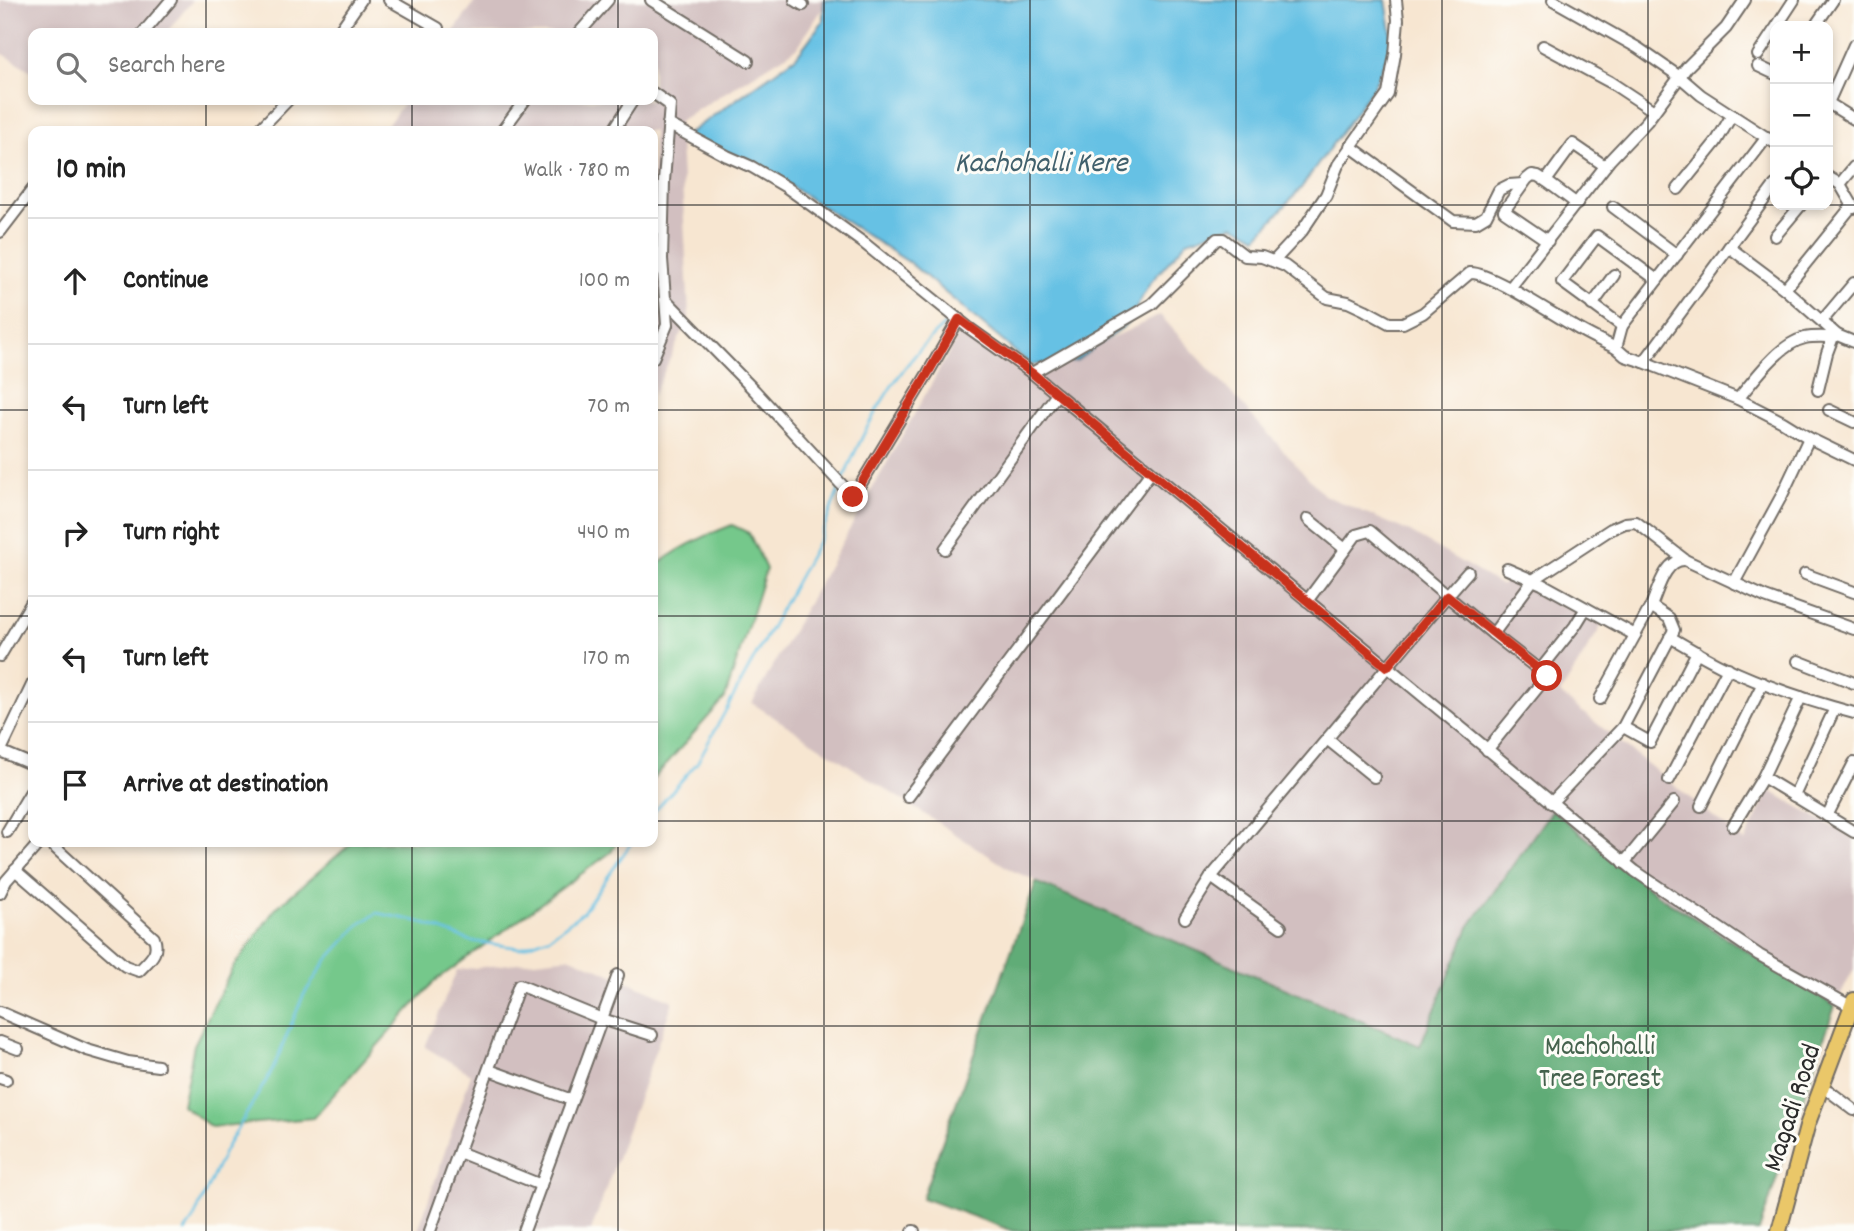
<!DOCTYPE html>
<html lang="en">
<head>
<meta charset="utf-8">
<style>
  :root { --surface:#fff; --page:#f6f6f6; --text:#222; --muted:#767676; --line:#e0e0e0 }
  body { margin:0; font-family:Dekko,sans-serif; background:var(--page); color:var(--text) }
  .controls { position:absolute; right:21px; top:21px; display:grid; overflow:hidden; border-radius:14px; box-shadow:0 4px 10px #0003 }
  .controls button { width:63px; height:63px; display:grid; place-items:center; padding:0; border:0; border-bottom:2px solid var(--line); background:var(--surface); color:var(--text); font:35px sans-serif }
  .stop { position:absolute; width:21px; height:21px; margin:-16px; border:5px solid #c8321e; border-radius:50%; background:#fff }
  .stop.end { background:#c8321e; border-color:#fff; box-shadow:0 2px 7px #0008 }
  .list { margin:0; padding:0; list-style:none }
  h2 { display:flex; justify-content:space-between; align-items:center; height:91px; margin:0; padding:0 28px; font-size:30px }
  h2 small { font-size:23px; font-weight:400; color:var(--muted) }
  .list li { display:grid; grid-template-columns:46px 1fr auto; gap:21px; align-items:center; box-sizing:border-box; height:126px; padding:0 28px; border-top:2px solid var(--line) }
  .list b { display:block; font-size:26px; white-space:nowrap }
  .list em { font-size:23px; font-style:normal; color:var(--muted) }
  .icon { flex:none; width:38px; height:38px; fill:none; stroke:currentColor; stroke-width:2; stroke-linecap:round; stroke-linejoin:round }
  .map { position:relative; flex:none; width:1854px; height:1231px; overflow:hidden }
  .search { position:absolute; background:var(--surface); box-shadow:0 4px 10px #0003; left:28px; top:28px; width:630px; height:77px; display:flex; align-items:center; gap:18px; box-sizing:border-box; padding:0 24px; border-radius:14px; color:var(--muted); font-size:26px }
  .panel { position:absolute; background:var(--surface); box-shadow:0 4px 10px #0003; left:28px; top:126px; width:630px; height:721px; border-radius:14px }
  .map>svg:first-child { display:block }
  .industrial { fill:#d2bfc0 }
  .green { fill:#75c88b; stroke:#507a5b; stroke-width:2 }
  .forest { fill:#60ac77; stroke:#466c51; stroke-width:2 }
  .water { fill:#66c1e4; stroke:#487688; stroke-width:2 }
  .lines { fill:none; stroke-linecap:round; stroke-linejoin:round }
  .stream { stroke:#66c1e4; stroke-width:2.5 }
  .minor-casing { stroke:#726c65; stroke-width:14 }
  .major-casing { stroke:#726c65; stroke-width:18 }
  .minor { stroke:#fff; stroke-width:10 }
  .major { stroke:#eac769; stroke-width:14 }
  .route { stroke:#c8321e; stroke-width:9 }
  .grid { fill:none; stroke:#2b2b2b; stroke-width:2; stroke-opacity:0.55 }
  .labels { text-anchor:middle; stroke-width:6; stroke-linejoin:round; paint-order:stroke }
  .park-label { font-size:28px; fill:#45624d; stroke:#fdfcf7 }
  .street-label { font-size:28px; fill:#2b2b2b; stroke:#fdfcf7 }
  .water-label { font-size:30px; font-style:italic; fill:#40606c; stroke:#fdfcf7 }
</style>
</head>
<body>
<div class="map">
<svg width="1854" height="1231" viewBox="0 0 1854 1231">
  <rect width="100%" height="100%" fill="#fdfcf7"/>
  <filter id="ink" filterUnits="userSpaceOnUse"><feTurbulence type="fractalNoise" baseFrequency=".0143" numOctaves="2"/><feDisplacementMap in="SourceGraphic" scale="14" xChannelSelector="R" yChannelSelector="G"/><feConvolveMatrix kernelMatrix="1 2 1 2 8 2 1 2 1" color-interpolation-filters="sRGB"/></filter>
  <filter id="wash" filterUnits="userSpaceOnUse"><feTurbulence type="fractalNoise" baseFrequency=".00686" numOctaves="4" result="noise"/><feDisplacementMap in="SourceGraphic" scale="28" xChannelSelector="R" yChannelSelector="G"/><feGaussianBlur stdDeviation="1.57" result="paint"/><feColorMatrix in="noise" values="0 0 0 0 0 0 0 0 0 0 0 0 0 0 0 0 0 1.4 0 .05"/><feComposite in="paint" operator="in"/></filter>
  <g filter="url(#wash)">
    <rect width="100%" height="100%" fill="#f7e6d1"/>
    <g class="industrial">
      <path d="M0 0H193L166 33H33V72L0 52Z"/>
      <path d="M476 0H828L797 48 679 121 689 317 653 396V131H383L406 100H653V33H453Z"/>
      <path d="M1160 315 1324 495 1410 532 1502 586 1506 578 1602 625 1560 694 1745 842 1769 790 1854 839V969L1835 1006 1656 894 1552 810 1469 927 1420 1046 1011 870 752 703 961 331 1028 378Z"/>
      <path d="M571 957 673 1001 591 1231H418L471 1074 425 1047 457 970Z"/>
    </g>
    <g class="green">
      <path d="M732 525 749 533 766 569 725 698 653 779V569C671 551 708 534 732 525Z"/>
      <path d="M353 842H617L611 852 434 982 313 1118 211 1127 182 1105 194 1045 232 969 276 908Z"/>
    </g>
    <path class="forest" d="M1552 810 1656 894 1835 1006 1759 1231H1013L922 1198 1036 882 1420 1046 1469 927Z"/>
    <path class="water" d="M824 0H1386L1393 43 1374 86 1301 188 1257 237 1234 225 1187 241 1150 283 1127 324 1076 361 1031 365 910 263 753 162 682 138 796 57 823 21Z"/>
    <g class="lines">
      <g class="stream">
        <path d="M843 480C867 420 901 361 951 319"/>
        <path d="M653 813 697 763 819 540 840 487"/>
        <path d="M185 1231 193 1220 225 1150 273 1069 303 996 326 961 360 924 377 913 417 921 471 941 520 948 550 937 583 912 632 842"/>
      </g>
    </g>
  </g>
  <g filter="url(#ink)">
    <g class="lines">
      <g class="minor-casing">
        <g id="minor">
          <path d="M389 0 438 28"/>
          <path d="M651 0 748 61"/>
          <path d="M795 0 803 5"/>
          <path d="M1553 0 1638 48 1680 77 1701 95 1775 143"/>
          <path d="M1777 26 1794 0"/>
          <path d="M1815 26 1833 0"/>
          <path d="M143 33 171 0"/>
          <path d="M338 33 361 0"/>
          <path d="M579 33 608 0"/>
          <path d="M1543 46 1610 82 1654 111"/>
          <path d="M1758 55 1775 29"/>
          <path d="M1758 66 1775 74"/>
          <path d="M653 93 670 105 664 181 662 259 667 325 653 358"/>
          <path d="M1828 103 1854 45"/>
          <path d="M1828 103 1854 119"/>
          <path d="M668 124 727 156 752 167 786 187 865 244 969 328 1032 373 1057 394 945 549"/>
          <path d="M258 131 288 100"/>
          <path d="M502 131 525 100"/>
          <path d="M613 131 633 100"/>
          <path d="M1350 146 1453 221 1476 222 1486 216 1499 190 1509 185 1523 184"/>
          <path d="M1828 177 1840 184 1854 208"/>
          <path d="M1546 181 1577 204"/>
          <path d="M1840 184 1854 167"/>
          <path d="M1775 185 1644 362 1738 399 1783 422 1809 438 1854 460"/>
          <path d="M1678 189 1716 142 1732 115"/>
          <path d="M1852 206 1785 289 1837 335 1854 342"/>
          <path d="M1613 207 1677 255"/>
          <path d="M0 232 33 189"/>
          <path d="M1775 236 1801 205"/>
          <path d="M1548 241 1504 211 1527 179 1532 175 1538 176 1546 181 1573 144 1605 166"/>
          <path d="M1729 247 1785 289"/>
          <path d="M1274 261 1302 231 1326 195 1338 165 1388 94 1395 54 1398 20 1396 0"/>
          <path d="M1510 288 1610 160 1647 121 1687 67 1726 28 1745 0"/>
          <path d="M665 299 755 391 853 497 928 373 959 319"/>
          <path d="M1592 305 1614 275"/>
          <path d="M1822 321 1854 283"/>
          <path d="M1622 326 1767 137"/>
          <path d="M1644 362 1625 356 1616 348 1622 326 1562 282 1597 236 1657 280"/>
          <path d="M1032 373 1152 304 1217 239H1223L1245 256 1262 257 1285 266 1327 298 1348 302 1365 310 1389 323H1403L1423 313 1470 273C1488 271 1552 314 1572 325 1586 334 1601 341 1616 348"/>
          <path d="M1818 390 1827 353 1833 337"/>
          <path d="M1057 394 1635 871 1759 955 1854 1008"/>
          <path d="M1738 399C1754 380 1780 343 1805 338 1814 336 1824 337 1833 337L1837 335"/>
          <path d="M1829 410 1854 422"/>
          <path d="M1308 519 1345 549"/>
          <path d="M1507 569 1542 584 1635 635"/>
          <path d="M1468 572 1447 596 1493 634"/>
          <path d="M1805 574 1854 592"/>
          <path d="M1734 583 1782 495 1809 438"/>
          <path d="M1651 606C1658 590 1665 559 1685 560"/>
          <path d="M1670 637C1687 647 1704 657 1722 666 1764 686 1809 701 1854 713"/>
          <path d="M0 656 33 600"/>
          <path d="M1798 661 1854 683"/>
          <path d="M1540 670 1575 626 1586 608"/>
          <path d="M1623 727 1650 742 1697 652"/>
          <path d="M1327 739 1374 777"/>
          <path d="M1487 750 1547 676 1493 634 1533 580 1611 529 1625 523 1636 522 1685 560 1765 597 1854 629"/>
          <path d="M0 751 33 765"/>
          <path d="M0 752 33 683"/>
          <path d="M1763 777 1854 832"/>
          <path d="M1669 780 1728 668"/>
          <path d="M1794 796 1835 708"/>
          <path d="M908 797 1151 472"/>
          <path d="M1551 803 1623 727 1674 630 1669 618 1651 606 1600 699"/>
          <path d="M1701 806 1763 683"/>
          <path d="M1827 816 1854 763"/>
          <path d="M1733 826 1763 777 1801 697"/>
          <path d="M7 832 33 788"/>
          <path d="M1624 863 1674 802"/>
          <path d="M15 870 125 966 139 971C149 960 160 953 154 938L49 842"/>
          <path d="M0 893 6 881 40 842"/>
          <path d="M1185 918 1211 877"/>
          <path d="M1281 927 1211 877 1447 596 1370 531 1356 535 1307 601"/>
          <path d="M0 1012 87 1050 128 1062 158 1066"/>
          <path d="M0 1042 18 1049"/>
          <path d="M489 1070 572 1100"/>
          <path d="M0 1078 6 1080"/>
          <path d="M1829 1091 1854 1110"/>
          <path d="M459 1152 541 1185"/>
          <path d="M430 1231 519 985 602 1019 652 1035"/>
          <path d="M524 1231 618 975"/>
          <path d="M913 1231H914"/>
        </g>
      </g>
      <g class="major-casing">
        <path id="major" d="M1779 1231 1808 1123 1854 1000"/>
      </g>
      <use href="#minor" class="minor"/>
      <use href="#major" class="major"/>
    </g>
  </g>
  <g class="lines" filter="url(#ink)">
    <path class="route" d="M853 497 928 373 959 319 1032 373 1387 667 1447 596 1547 676"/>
  </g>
  <path class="grid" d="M206 0V33M412 0V33M618 0V33M824 0V1231M1030 0V1231M1236 0V1231M1442 0V1231M1648 0V1231M206 100V131M412 100V131M618 100V131M0 205H33M653 205H1854M0 410H33M653 410H1854M0 616H33M653 616H1854M0 821H33M653 821H1854M206 842V1231M412 842V1231M618 842V1231M0 1026H1854"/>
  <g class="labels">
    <g class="park-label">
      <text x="1600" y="1054">Machohalli<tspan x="1600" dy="32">Tree Forest</tspan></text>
    </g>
    <g class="street-label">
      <text transform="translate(1790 1107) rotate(-72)" y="10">Magadi Road</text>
    </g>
    <g class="water-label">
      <text x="1041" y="171">Kachohalli Kere</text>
    </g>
  </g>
</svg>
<div class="controls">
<button>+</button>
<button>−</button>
<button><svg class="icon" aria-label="locate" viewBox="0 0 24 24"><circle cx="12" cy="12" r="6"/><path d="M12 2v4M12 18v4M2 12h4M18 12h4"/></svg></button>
</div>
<div class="stop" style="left:1547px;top:676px"></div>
<div class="stop end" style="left:853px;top:497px"></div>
<div class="search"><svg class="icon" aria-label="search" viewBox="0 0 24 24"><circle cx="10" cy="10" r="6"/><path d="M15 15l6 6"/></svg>Search here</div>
<section class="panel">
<h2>10 min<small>Walk · 780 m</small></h2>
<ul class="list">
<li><svg class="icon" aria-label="ahead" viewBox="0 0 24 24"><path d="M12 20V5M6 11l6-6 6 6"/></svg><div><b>Continue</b></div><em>100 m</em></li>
<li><svg class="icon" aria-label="left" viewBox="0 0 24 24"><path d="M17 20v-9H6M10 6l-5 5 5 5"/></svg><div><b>Turn left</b></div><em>70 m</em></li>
<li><svg class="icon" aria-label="right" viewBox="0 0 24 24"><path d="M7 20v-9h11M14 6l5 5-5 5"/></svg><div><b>Turn right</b></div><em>440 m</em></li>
<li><svg class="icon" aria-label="left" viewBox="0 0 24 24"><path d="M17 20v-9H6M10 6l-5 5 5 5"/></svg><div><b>Turn left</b></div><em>170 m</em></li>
<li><svg class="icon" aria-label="arrive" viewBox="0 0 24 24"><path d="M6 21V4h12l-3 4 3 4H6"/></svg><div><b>Arrive at destination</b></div></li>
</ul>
</section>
</div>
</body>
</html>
